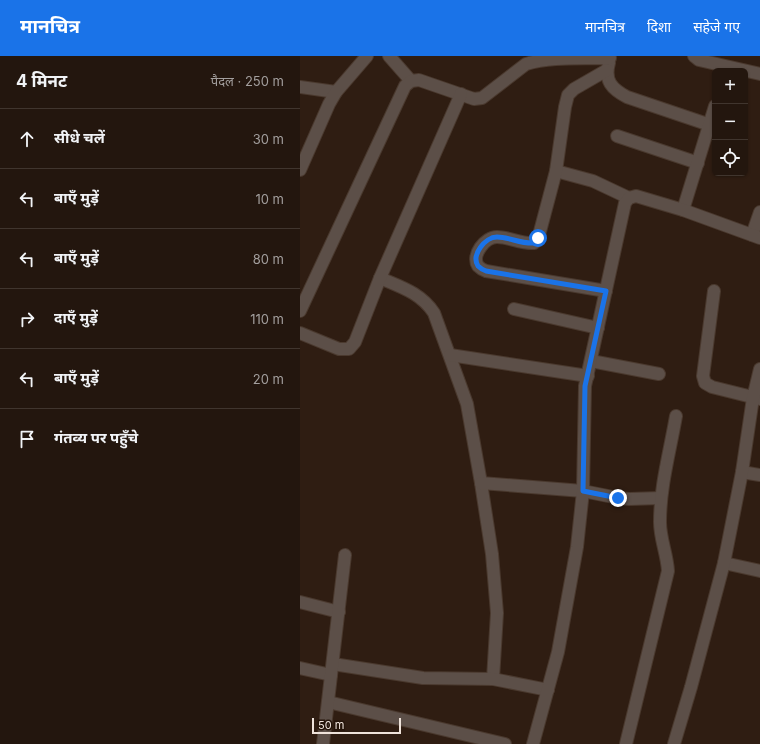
<!DOCTYPE html>
<html lang="hi">
<head>
<meta charset="utf-8">
<style>
  :root { --surface:#23160e; --page:#2f231c; --text:#f1f3f6; --muted:#a39f9e; --line:#40352e; --accent:#1a73e8 }
  body { margin:0; font-family:Inter,"Noto Sans Devanagari",sans-serif; background:var(--page); color:var(--text) }
  .controls { position:absolute; right:12px; top:12px; display:grid; overflow:hidden; border-radius:6px; box-shadow:0 1px 3px #0004 }
  .controls button { width:36px; height:36px; display:grid; place-items:center; padding:0; border:0; border-bottom:1px solid var(--line); background:var(--surface); color:var(--text); font:20px sans-serif }
  .scale { position:absolute; left:12px; bottom:10px; width:89px; box-sizing:border-box; padding-left:4px; border:2px solid #efe3db; border-top:0; font-size:11px; line-height:14px; white-space:nowrap; color:#efe3db; -webkit-text-stroke:3px #241409; paint-order:stroke }
  .stop { position:absolute; width:12px; height:12px; margin:-9px; border:3px solid #1a73e8; border-radius:50%; background:#fff }
  .stop.end { background:#1a73e8; border-color:#fff; box-shadow:0 1px 4px #0008 }
  .list { margin:0; padding:0; list-style:none }
  h2 { display:flex; justify-content:space-between; align-items:center; height:52px; margin:0; padding:0 16px; font-size:17px }
  h2 small { font-size:13px; font-weight:400; color:var(--muted) }
  .list li { display:grid; grid-template-columns:26px 1fr auto; gap:12px; align-items:center; box-sizing:border-box; height:60px; padding:0 16px; border-top:1px solid var(--line) }
  .list b { display:block; font-size:15px; white-space:nowrap }
  .list em { font-size:13px; font-style:normal; color:var(--muted) }
  .icon { flex:none; width:22px; height:22px; fill:none; stroke:currentColor; stroke-width:2; stroke-linecap:round; stroke-linejoin:round }
  .map { position:relative; flex:none; width:460px; height:688px; overflow:hidden }
  header { display:flex; align-items:center; gap:24px; box-sizing:border-box; height:56px; padding:0 20px; background:var(--accent); color:#fff }
  header strong { font-size:19px }
  nav { display:flex; gap:22px; margin-inline-start:auto; font-size:14px }
  main { display:flex }
  aside { flex:1; background:var(--surface) }
  .map>svg:first-child { display:block }
  .lines { fill:none; stroke-linecap:round; stroke-linejoin:round }
  .minor-casing { stroke:#4a392e; stroke-width:14 }
  .minor { stroke:#5c4f48; stroke-width:12 }
  .route { stroke:#1a73e8; stroke-width:5 }
</style>
</head>
<body>
<header>
<strong>मानचित्र</strong>
<nav><a>मानचित्र</a><a>दिशा</a><a>सहेजे गए</a></nav>
</header>
<main>
<aside>
<h2>4 मिनट<small>पैदल · 250 m</small></h2>
<ul class="list">
<li><svg class="icon" aria-label="ahead" viewBox="0 0 24 24"><path d="M12 20V5M6 11l6-6 6 6"/></svg><div><b>सीधे चलें</b></div><em>30 m</em></li>
<li><svg class="icon" aria-label="left" viewBox="0 0 24 24"><path d="M17 20v-9H6M10 6l-5 5 5 5"/></svg><div><b>बाएँ मुड़ें</b></div><em>10 m</em></li>
<li><svg class="icon" aria-label="left" viewBox="0 0 24 24"><path d="M17 20v-9H6M10 6l-5 5 5 5"/></svg><div><b>बाएँ मुड़ें</b></div><em>80 m</em></li>
<li><svg class="icon" aria-label="right" viewBox="0 0 24 24"><path d="M7 20v-9h11M14 6l5 5-5 5"/></svg><div><b>दाएँ मुड़ें</b></div><em>110 m</em></li>
<li><svg class="icon" aria-label="left" viewBox="0 0 24 24"><path d="M17 20v-9H6M10 6l-5 5 5 5"/></svg><div><b>बाएँ मुड़ें</b></div><em>20 m</em></li>
<li><svg class="icon" aria-label="arrive" viewBox="0 0 24 24"><path d="M6 21V4h12l-3 4 3 4H6"/></svg><div><b>गंतव्य पर पहुँचे</b></div></li>
</ul>
</aside>
<div class="map">
<svg width="460" height="688" viewBox="0 0 460 688">
  <rect width="100%" height="100%" fill="#2f1d12"/>
  <g class="lines">
    <g class="minor-casing">
      <g id="minor">
        <path d="M89 0 111 25"/>
        <path d="M394 0 399 4 460 18"/>
        <path d="M309 7C304 25 312 33 327 41L410 69"/>
        <path d="M0 31 36 36"/>
        <path d="M317 80 398 107"/>
        <path d="M0 114 29 48 36 36 67 0"/>
        <path d="M256 115 293 125 329 142"/>
        <path d="M383 154 415 50"/>
        <path d="M452 179 460 156"/>
        <path d="M80 222C101 231 121 237 134 257L167 348 181 427 192 498 197 557 193 623"/>
        <path d="M306 235 186 215C183 214 180 212 178 210 171 199 185 181 197 181 209 181 221 188 234 187L238 183 256 115 265 51 268 39 274 33 307 14"/>
        <path d="M414 235 403 320 405 327 412 331 460 343"/>
        <path d="M214 253 298 272"/>
        <path d="M0 255 105 30 111 25 119 24 174 43 182 42 226 8C251 0 284 3 310 2"/>
        <path d="M0 277 39 293H49L55 286 80 222 161 38"/>
        <path d="M150 299 288 320"/>
        <path d="M291 305 359 318"/>
        <path d="M442 416 460 419"/>
        <path d="M181 427 283 435 318 442 329 443 361 442"/>
        <path d="M424 507 460 515"/>
        <path d="M0 546 39 556"/>
        <path d="M33 608 123 622 193 623 248 634"/>
        <path d="M0 612 31 619"/>
        <path d="M28 646 205 688"/>
        <path d="M23 688 45 499"/>
        <path d="M233 688 258 596 277 491 283 435 285 330 325 147 329 142 336 140 383 154 460 182"/>
        <path d="M326 688 368 515C367 498 360 483 360 466 360 430 370 395 376 360"/>
        <path d="M374 688 391 631 424 507 442 416 453 342 460 313"/>
      </g>
    </g>
    <use href="#minor" class="minor"/>
  </g>
  <g class="lines">
    <path class="route" d="M238 182 234 187C221 188 209 181 197 181 185 181 171 199 178 210 180 212 183 214 186 215L306 235 285 330 283 435 318 442"/>
  </g>
</svg>
<div class="controls">
<button>+</button>
<button>−</button>
<button><svg class="icon" aria-label="locate" viewBox="0 0 24 24"><circle cx="12" cy="12" r="6"/><path d="M12 2v4M12 18v4M2 12h4M18 12h4"/></svg></button>
</div>
<div class="scale">50 m</div>
<div class="stop" style="left:238px;top:182px"></div>
<div class="stop end" style="left:318px;top:442px"></div>
</div>
</main>
</body>
</html>
